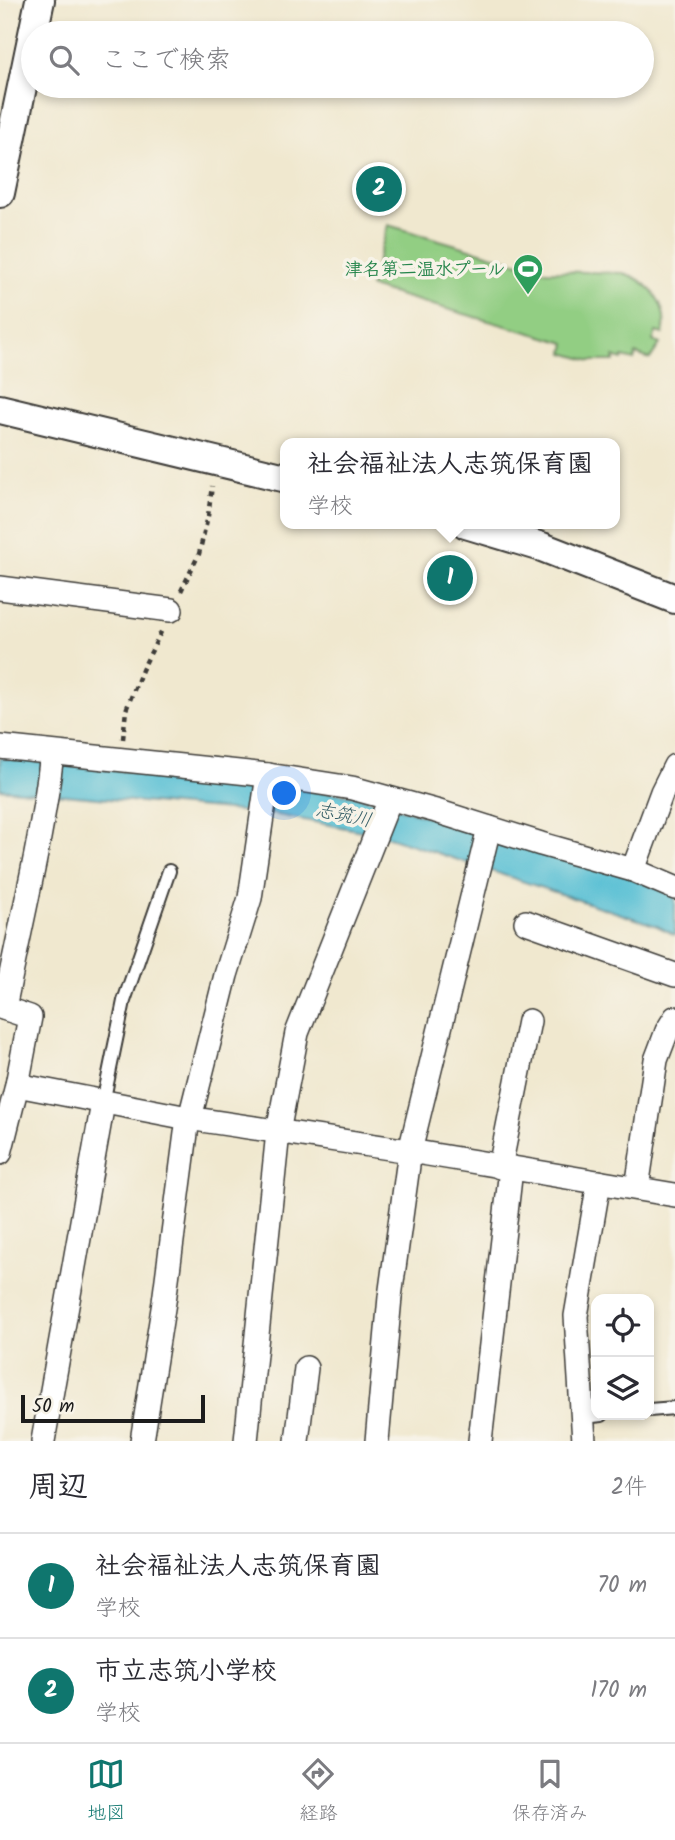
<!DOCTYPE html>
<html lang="ja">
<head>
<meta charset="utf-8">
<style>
  :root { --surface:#fff; --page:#f7f7f7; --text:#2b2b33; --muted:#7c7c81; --line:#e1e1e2; --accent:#0f766e }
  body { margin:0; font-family:Kalam,"Klee One",sans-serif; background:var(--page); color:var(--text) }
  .controls { position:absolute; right:21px; bottom:21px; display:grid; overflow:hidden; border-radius:14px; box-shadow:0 4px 10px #0003 }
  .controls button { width:63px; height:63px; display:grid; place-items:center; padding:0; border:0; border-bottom:2px solid var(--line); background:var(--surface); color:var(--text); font:35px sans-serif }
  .scale { position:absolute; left:21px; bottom:18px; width:184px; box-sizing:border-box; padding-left:7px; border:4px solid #1c1c1c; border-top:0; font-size:19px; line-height:24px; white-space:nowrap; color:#1c1c1c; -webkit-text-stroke:5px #f7f3e8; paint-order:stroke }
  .you { position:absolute; left:285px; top:794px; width:24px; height:24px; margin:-18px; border:5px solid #fff; border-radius:50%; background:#1a73e8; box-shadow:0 0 0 10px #1a73e833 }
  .badge { display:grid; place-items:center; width:46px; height:46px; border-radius:50%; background:var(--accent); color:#fff; font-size:23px; font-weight:700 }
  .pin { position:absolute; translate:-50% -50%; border:4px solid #fff; box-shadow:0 2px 7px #0006 }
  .popup { position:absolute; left:280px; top:438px; width:340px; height:91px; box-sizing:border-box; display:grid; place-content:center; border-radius:14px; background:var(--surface); filter:drop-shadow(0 2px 5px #0005); font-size:23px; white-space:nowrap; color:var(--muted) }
  .popup b { font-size:26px; color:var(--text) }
  .popup::after { content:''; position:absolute; left:50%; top:100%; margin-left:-14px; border:14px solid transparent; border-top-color:var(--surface) }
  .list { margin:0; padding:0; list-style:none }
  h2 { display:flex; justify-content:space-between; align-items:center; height:91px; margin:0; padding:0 28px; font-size:30px }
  h2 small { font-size:23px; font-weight:400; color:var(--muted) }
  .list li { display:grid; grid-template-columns:46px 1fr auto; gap:21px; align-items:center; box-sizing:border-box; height:105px; padding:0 28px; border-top:2px solid var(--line) }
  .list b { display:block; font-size:26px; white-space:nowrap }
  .list p { margin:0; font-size:23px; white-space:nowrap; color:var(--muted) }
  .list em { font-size:23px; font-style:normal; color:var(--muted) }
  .icon { flex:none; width:38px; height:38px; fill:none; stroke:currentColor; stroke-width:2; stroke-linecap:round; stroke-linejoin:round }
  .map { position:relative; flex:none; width:675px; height:1441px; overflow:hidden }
  .search { position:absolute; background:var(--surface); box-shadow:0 4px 10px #0003; left:21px; right:21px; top:21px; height:77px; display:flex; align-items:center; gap:18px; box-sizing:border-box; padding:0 24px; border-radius:38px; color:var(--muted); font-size:26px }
  .sheet { height:301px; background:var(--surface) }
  nav { display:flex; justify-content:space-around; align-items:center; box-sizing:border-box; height:98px; border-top:2px solid var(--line); background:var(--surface); font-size:19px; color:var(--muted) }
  nav a { display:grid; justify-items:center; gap:4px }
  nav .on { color:var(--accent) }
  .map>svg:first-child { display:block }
  .green { fill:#92ce83; stroke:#577550; stroke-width:2 }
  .water { fill:#57bfd4; stroke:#3a6e78; stroke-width:2 }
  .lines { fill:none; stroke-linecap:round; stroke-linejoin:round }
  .service-casing { stroke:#3c3b37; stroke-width:16 }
  .minor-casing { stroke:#3c3b37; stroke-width:26 }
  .tertiary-casing { stroke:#3c3b37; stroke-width:32 }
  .path { stroke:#3c3b37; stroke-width:4.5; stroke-dasharray:5 5; stroke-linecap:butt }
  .service { stroke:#fff; stroke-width:12 }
  .minor { stroke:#fff; stroke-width:23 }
  .tertiary { stroke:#fff; stroke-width:28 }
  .labels { text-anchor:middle; stroke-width:7; stroke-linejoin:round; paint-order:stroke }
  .leisure-label { font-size:18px; font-weight:bold; fill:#27864d; stroke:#f7f3e8; text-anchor:end }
  .water-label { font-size:19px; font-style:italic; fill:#345d66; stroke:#f7f3e8 }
</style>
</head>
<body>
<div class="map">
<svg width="675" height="1441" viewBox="0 0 675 1441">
  <rect width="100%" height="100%" fill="#f7f3e8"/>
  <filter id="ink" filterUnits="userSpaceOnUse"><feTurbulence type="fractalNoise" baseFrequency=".0143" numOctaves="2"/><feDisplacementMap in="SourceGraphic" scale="14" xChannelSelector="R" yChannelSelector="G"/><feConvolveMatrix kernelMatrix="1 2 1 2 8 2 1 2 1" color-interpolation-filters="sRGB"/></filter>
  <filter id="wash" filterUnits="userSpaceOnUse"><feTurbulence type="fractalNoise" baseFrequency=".00686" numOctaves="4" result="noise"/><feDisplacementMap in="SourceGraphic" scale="28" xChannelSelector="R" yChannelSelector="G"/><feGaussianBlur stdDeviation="1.57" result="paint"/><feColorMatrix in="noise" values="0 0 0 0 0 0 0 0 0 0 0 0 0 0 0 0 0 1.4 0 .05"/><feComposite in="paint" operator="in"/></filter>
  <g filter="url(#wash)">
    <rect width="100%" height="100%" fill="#f0e8cf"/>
    <path class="green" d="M388 225 546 271 623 273C649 280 670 306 663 334L656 332 653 341 660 344 650 359 636 354 634 360 623 357 622 360 614 357V361H591L564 353 566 343 370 287Z"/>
    <path class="water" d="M0 758 354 795 633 877 675 896V935L657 926 383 835 272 814 0 789Z"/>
  </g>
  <g filter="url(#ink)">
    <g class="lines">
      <g class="service-casing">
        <g id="service">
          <path d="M103 1103 124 1001 169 871"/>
          <path d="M649 1410 675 1408"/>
          <path d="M583 1417 602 1415"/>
        </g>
      </g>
      <g class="minor-casing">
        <g id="minor">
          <path d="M0 588 171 610"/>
          <path d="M0 747 268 775 352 788 436 811 541 844 633 870 675 888"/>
          <path d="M633 870 662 792 675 766"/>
          <path d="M526 922 675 975"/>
          <path d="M0 1007 30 1017 17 1085 188 1118 410 1151 675 1195"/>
          <path d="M4 1008C21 923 42 839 52 754"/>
          <path d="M190 1118 226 975 250 898 268 775"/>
          <path d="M0 1153 17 1085"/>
          <path d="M500 1167 529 1021"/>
          <path d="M637 1188 656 1060 667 1031 675 1018"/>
          <path d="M43 1441 103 1103"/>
          <path d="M142 1441 164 1302 188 1118"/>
          <path d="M246 1441 278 1132 297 1033 390 799"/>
          <path d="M297 1441 306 1368"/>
          <path d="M377 1441 390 1297 410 1151 489 828"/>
          <path d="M480 1441 511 1169"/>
          <path d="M584 1441 576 1316 599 1182"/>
        </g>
      </g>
      <g class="tertiary-casing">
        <g id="tertiary">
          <path d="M0 193 40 0"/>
          <path d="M0 409 286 478"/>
          <path d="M466 524 542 547 675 599"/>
        </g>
      </g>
      <g class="path">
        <path d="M181 591 199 554 208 516 212 486"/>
        <path d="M123 739 126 710 142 670 162 630"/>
      </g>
      <use href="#service" class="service"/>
      <use href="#minor" class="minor"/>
      <use href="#tertiary" class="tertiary"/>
    </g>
  </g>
  <defs>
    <g id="stadium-pin" transform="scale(1.575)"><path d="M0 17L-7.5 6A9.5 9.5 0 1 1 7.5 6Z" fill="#2e9e5b" stroke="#f7f3e8"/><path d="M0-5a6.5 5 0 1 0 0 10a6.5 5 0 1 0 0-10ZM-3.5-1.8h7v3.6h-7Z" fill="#fff"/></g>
  </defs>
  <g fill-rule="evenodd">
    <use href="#stadium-pin" x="528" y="269"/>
  </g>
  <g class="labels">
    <g class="leisure-label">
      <text x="505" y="275">津名第二温水プール</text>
    </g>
    <g class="water-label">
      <text transform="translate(344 814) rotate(12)" y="7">志筑川</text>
    </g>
  </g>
</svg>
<div class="controls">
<button><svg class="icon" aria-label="locate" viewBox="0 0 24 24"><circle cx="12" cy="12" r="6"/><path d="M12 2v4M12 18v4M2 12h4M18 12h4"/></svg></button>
<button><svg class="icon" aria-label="layers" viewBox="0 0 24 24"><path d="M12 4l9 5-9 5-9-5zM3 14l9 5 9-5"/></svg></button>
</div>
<div class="scale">50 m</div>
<div class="you"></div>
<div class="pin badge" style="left:450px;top:578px">1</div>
<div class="popup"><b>社会福祉法人志筑保育園</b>学校</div>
<div class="pin badge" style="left:379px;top:189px">2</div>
<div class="search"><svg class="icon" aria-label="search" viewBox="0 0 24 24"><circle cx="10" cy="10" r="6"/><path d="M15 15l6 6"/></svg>ここで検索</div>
</div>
<section class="sheet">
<h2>周辺<small>2件</small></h2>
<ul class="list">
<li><span class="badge">1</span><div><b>社会福祉法人志筑保育園</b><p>学校</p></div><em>70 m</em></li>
<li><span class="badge">2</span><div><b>市立志筑小学校</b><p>学校</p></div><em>170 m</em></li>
</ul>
</section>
<nav>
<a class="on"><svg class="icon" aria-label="map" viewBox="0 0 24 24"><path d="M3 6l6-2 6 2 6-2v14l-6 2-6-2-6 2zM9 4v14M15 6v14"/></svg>地図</a>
<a><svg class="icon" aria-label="directions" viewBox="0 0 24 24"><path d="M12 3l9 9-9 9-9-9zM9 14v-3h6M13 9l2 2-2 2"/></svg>経路</a>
<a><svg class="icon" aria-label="saved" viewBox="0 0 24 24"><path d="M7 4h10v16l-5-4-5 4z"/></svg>保存済み</a>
</nav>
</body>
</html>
